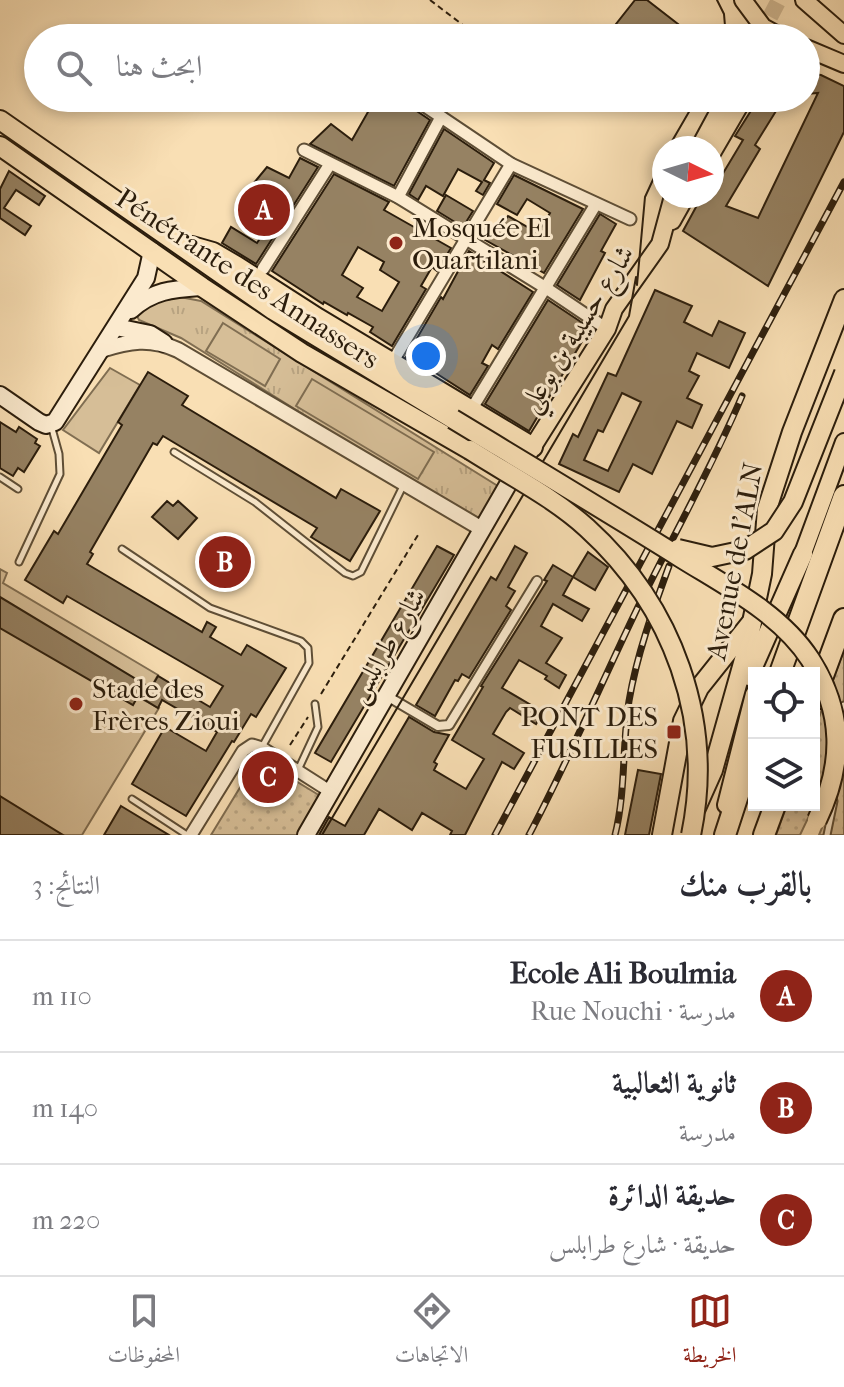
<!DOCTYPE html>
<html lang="ar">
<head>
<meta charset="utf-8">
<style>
  :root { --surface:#fff; --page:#f7f7f7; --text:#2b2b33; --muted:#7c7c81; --line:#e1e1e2; --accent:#8f2418 }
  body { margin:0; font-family:"IM FELL French Canon",Amiri,serif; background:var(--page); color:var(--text); direction:rtl }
  .controls { position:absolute; right:24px; bottom:24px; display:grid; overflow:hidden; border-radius:0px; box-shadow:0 4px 12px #0003 }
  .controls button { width:72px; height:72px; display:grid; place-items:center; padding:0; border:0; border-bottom:2px solid var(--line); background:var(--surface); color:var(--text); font:40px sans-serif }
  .compass { position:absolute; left:652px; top:136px; width:72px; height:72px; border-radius:50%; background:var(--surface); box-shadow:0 4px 12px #0003; rotate:95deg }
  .you { position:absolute; left:426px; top:356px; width:28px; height:28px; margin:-20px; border:6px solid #fff; border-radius:50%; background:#1a73e8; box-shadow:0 0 0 12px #1a73e833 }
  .badge { display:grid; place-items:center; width:52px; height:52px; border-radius:50%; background:var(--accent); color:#fff; font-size:26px; font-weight:700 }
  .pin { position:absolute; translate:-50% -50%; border:4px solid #fff; box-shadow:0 2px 8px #0006 }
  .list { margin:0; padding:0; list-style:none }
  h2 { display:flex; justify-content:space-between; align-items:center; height:104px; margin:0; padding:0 32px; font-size:34px }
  h2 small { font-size:26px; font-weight:400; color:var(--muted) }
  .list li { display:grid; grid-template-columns:52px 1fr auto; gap:24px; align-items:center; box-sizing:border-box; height:112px; padding:0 32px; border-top:2px solid var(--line) }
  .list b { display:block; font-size:30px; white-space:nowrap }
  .list p { margin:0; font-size:26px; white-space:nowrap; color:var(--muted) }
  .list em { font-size:26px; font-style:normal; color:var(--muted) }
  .icon { flex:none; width:44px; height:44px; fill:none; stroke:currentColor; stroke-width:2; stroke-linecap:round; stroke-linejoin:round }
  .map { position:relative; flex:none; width:844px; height:835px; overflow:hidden; direction:ltr }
  .search { position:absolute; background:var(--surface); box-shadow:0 4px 12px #0003; left:24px; right:24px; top:24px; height:88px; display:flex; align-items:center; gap:20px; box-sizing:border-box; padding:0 28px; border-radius:44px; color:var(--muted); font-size:30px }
  .sheet { height:440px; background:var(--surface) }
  nav { display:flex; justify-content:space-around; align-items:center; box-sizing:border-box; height:112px; border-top:2px solid var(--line); background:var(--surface); font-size:22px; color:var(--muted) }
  nav a { display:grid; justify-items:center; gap:4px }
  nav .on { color:var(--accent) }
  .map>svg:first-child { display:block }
  .grass { fill:url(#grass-tufts); stroke:#806e52; stroke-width:2 }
  .park { fill:url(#park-dots); stroke:#806e52; stroke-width:2 }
  .pitch { fill:#d6be97; stroke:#806e52; stroke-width:2 }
  .building { fill:#968263; stroke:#2b1d0c; stroke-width:2; fill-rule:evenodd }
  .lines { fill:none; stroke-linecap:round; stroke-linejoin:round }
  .primary-tunnel { stroke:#d0b892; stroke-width:16; stroke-dasharray:16 8; stroke-linecap:butt }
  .service-casing { stroke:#5e4e36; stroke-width:9 }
  .pedestrian-casing { stroke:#5e4e36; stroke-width:12 }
  .minor-casing { stroke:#5e4e36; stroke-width:15 }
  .tertiary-casing { stroke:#5e4e36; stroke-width:18 }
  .secondary-casing { stroke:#2b1d0c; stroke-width:20 }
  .primary-casing { stroke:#2b1d0c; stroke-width:20 }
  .trunk-casing { stroke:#2b1d0c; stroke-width:22 }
  .motorway-casing { stroke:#2b1d0c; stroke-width:24 }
  .path { stroke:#2b1d0c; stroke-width:2; stroke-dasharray:6 4; stroke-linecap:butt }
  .service { stroke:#fbeace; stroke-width:5 }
  .pedestrian { stroke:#fbeace; stroke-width:8 }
  .minor { stroke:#fbeace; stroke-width:11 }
  .tertiary { stroke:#fbeace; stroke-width:14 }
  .secondary { stroke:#fbeace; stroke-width:16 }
  .primary { stroke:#f9dfb4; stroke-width:16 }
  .trunk { stroke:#f9dfb4; stroke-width:18 }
  .motorway { stroke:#f9dfb4; stroke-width:20 }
  .tram { stroke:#2b1d0c; stroke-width:2 }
  .rail-casing { stroke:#2b1d0c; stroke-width:7 }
  .rail { stroke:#fbeace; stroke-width:4; stroke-dasharray:12; stroke-linecap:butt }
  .trunk-bridge-casing { stroke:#2b1d0c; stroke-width:22; stroke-linecap:butt }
  .trunk-bridge { stroke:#f9dfb4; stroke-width:18 }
  .poi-dot { fill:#8f2418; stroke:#fbeace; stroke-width:3 }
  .labels { text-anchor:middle; stroke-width:6; stroke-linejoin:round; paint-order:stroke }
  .poi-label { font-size:28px; fill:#2b1d0c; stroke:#fbeace; text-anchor:start }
  .street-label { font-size:28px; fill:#2b1d0c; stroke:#fbeace }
</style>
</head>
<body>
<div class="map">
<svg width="844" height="835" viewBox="0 0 844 835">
  <defs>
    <pattern id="grass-tufts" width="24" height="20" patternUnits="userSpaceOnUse" patternTransform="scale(2)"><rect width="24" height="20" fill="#d6be97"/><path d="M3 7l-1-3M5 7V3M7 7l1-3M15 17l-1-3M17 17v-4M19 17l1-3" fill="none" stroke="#b8a381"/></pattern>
    <pattern id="park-dots" width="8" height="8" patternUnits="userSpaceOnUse" patternTransform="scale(2)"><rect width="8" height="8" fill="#d6be97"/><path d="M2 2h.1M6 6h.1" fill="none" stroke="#b8a381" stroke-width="1.8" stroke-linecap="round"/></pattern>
  </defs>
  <rect width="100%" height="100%" fill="#f9dfb4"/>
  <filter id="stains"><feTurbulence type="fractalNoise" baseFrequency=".0025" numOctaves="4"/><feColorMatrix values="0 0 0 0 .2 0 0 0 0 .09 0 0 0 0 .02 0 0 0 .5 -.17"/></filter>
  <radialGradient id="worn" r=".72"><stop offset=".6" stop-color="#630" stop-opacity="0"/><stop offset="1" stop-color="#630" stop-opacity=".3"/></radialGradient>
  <path class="grass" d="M180 297 201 301 501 488 479 520 413 483 181 338 139 320 137 316 152 303Z"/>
  <g class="park">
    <path d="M844 650V835H819L824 823 809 816 800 835H776L787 805H814V731Z"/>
    <path d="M258 758 322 797 299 835H211Z"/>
  </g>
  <g class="pitch">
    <path d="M223 323 280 359 265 386 206 351Z"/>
    <path d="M110 368 140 385 99 453 63 430Z"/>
    <path d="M312 379 434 452 418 479 296 406Z"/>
    <path d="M0 569 7 573 3 583 158 675 144 700 159 708 82 835H18L0 824Z"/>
  </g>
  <g class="building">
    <path d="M635 0H647L696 38H605Z"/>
    <path d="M806 73 821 75 844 86V132L768 286 683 231 702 196H712V171L722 175 743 140 735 136 759 98H787L776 111 755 145 760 149 726 206 758 218 818 93 806 94Z"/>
    <path d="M343 98H405L408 105 430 120 394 186 310 144 331 124 352 140 368 112Z"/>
    <path d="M444 129 494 163 484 180 490 183 483 195 476 191 482 182 458 169 443 196 426 186 418 200 409 194Z"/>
    <path d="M300 158 318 167 256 264 222 243 231 227 257 243 275 215 240 200 267 167 289 178Z"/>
    <path d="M9 171 45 196 39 205 16 190 4 208 31 226 25 235 0 218V189Z"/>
    <path d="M334 174 389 202 384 210 451 248 437 271 432 267 421 286 426 289 392 346 370 332 373 327 348 313 347 315 324 302 323 304 272 271ZM358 247 384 262 380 270 399 282 382 311 357 297 363 288 342 275Z"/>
    <path d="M514 175 583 209 544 273 478 236 486 223 499 231 508 216 538 233 550 213 527 199 517 215 497 204Z"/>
    <path d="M446 195 473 211 463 227 437 211Z"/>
    <path d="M600 214 616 224 601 251 605 253 580 300 557 285Z"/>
    <path d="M469 251 533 292 498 349 492 345 482 363 488 366 470 395 431 370 435 363 417 352 412 360 406 357 441 297 443 299Z"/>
    <path d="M655 290 692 306 684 322 712 336 719 321 745 333 729 368 697 353 689 371 699 376 687 398 702 405 692 428 677 421 652 474 633 464 619 492 559 464 573 434 578 437 608 373 616 376ZM622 393 641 402 608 471 584 460 598 430 603 432Z"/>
    <path d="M548 300 590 328 529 431 485 404Z"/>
    <path d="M148 372 188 396 182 405 336 498 341 489 380 511 350 561 311 537 317 528 163 436 157 445 153 443 90 552 93 554 87 564 202 632 207 622 216 627 210 637 241 655 247 645 286 668 256 717 251 714 234 742 232 741 186 816 132 784 165 727 206 751 217 732 162 700 158 708 138 696 133 705 0 628V597L151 688 158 676 210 707 223 686 67 596 63 603 25 580 54 531 58 534 122 425 118 422Z"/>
    <path d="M0 422 16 432 19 427 37 439 35 443 40 446 24 472 18 468 13 476 0 468Z"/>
    <path d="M167 501 173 506 178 501 197 518 178 539 152 517Z"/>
    <path d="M437 546 454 555 331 762 315 753Z"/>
    <path d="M515 546 527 553 508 587 515 591 506 606 511 610 469 678 462 674 458 681 455 680 435 716 416 705 491 577 496 580Z"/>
    <path d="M588 552 608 567 595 590 573 577Z"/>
    <path d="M553 565 573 577 563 595 589 609 582 621 553 604 541 626 562 638 546 663 566 675 559 688 545 679 547 676 519 660 502 688 543 712 536 724 510 708 506 712 493 734 524 753 514 769 502 762 465 835H450L452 831 422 813 412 830 379 809 364 835H319L329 817 345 826 409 717 434 732 449 735 434 762 437 764 434 770 466 789 484 759 452 740 483 687 481 686 547 581 544 580Z"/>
    <path d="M638 770 661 774 649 835H625Z"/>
    <path d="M0 796 63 835H0Z"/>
    <path d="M121 806 169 835H104Z"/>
  </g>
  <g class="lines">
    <path class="primary-tunnel" d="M759 38 779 0"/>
    <g class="service-casing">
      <g id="service">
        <path d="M174 452 255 502 345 573 353 576 361 572 404 484"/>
        <path d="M0 477 18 489"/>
        <path d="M122 549 210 608 301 641 308 648 309 663 262 747"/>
        <path d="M19 562 60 474 59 454 51 425"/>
        <path d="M843 724 844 705"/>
        <path d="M298 770 318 727 315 704"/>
        <path d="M132 799 187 835"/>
        <path d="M827 835 834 801"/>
      </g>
    </g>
    <g class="pedestrian-casing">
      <path id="pedestrian" d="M387 696 438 726 449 725 537 581"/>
    </g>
    <g class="minor-casing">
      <g id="minor">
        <path d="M413 98 511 164 630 219"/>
        <path d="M304 150 398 197 546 288 607 329"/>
        <path d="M398 197 441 117"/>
        <path d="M263 269 330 164"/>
        <path d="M393 361 511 164"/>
        <path d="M471 410 596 204"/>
        <path d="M191 835 243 751 252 745 262 748 331 792"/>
      </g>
    </g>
    <g class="tertiary-casing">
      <path id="tertiary" d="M101 350C129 341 150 337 178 350L482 529"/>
    </g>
    <g class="secondary-casing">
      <g id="secondary">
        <path d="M131 310C153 290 173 289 202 287"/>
        <path d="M116 327 150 334 164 343"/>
        <path d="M0 395 39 422 46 425 55 422 146 278 152 251"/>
        <path d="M306 835 510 481"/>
      </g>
    </g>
    <g class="primary-casing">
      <g id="primary">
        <path d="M743 0 763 27 783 38"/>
        <path d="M804 0 844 35"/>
        <path d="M806 48 844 64"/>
        <path d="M699 148 726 98"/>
        <path d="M712 153 744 98"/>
        <path d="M672 221 686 196"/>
        <path d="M527 456 607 329 614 309 660 244 673 196"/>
        <path d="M799 564 844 442"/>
        <path d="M726 805 754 694"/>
      </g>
    </g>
    <g class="trunk-casing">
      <g id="trunk">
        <path d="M0 120 273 310 453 419"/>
        <path d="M0 146 202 287 302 353 470 450"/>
        <path d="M192 246 213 252 237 266 318 318 533 447"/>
        <path d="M749 676 803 554"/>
        <path d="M696 808 713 770 745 656 762 574 767 509 792 432 844 299"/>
        <path d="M662 835 683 721 699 688 750 624"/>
      </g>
    </g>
    <g class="motorway-casing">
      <g id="motorway">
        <path d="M780 673 844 496"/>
        <path d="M814 700 844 619"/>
        <path d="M725 835 754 746"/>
        <path d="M764 835 775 805"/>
      </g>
    </g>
    <g class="path">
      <path d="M430 0 480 38"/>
      <path d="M321 694 418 535"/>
      <path d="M290 745 308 717"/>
    </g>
    <use href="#service" class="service"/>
    <use href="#pedestrian" class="pedestrian"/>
    <use href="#minor" class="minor"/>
    <use href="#tertiary" class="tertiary"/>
    <use href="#secondary" class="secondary"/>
    <use href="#primary" class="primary"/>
    <use href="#trunk" class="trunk"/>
    <use href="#motorway" class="motorway"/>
    <g class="tram">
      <path d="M717 0 724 14 726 38"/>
      <path d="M668 148 697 98"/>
      <path d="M322 835 629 316 636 277 637 285 645 197 664 156"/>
    </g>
    <g class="rail-casing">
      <g id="rail">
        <path d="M495 835 844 182"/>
        <path d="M529 835C568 761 601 684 637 609 672 538 711 469 742 396"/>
        <path d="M615 835C626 791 622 745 629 701 637 654 653 610 669 566"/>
      </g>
    </g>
    <use href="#rail" class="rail"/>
    <g class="trunk-bridge-casing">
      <g id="trunk-bridge">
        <path d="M453 419C529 465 606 511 681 558 726 586 781 614 810 659 844 712 844 764 817 820"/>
        <path d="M470 450C509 475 553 497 587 528 673 606 715 720 691 835"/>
        <path d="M678 549 712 557 745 550 774 531 793 502 844 373"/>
      </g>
    </g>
    <use href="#trunk-bridge" class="trunk-bridge"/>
  </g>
  <g class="poi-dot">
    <circle cx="396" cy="243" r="8"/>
    <circle cx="76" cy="704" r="8"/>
    <rect x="666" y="724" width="16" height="16" rx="4"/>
  </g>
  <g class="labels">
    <g class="poi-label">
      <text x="412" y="237">Mosquée El<tspan x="412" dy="32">Ouartilani</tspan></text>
      <text x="92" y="698">Stade des<tspan x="92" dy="32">Frères Zioui</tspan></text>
      <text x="658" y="726" text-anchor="end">PONT DES<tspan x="658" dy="32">FUSILLES</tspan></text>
    </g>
    <g class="street-label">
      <text transform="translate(248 278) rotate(33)" y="10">Pénétrante des Annassers</text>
      <text transform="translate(576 328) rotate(-58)" y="10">شارع حسيبة بن بوعلي</text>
      <text transform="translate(734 561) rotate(-79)" y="10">Avenue de l'ALN</text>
      <text transform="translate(386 645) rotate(-60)" y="10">شارع طرابلس</text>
    </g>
  </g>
  <rect width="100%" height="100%" filter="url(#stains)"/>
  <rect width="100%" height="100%" fill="url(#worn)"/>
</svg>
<div class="controls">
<button><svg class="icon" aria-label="locate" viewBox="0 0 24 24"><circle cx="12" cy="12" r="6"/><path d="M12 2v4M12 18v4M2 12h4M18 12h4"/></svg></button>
<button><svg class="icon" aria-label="layers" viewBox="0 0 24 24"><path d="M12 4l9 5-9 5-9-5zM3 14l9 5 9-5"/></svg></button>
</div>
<svg class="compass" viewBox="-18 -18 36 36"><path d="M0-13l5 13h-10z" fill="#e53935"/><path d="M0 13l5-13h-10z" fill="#7c7c81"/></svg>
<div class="you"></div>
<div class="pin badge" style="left:264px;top:210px">A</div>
<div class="pin badge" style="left:225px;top:562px">B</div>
<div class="pin badge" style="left:268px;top:777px">C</div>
<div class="search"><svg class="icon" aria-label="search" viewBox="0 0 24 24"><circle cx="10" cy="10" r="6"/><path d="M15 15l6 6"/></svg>ابحث هنا</div>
</div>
<section class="sheet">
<h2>بالقرب منك<small>النتائج: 3</small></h2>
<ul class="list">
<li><span class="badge">A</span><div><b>Ecole Ali Boulmia</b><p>مدرسة · Rue Nouchi</p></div><em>110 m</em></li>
<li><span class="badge">B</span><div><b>ثانوية الثعالبية</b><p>مدرسة</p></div><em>140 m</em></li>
<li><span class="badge">C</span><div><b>حديقة الدائرة</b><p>حديقة · شارع طرابلس</p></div><em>220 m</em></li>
</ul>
</section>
<nav>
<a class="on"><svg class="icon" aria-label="map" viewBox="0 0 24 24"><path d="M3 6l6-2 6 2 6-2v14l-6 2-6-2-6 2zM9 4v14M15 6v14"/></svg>الخريطة</a>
<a><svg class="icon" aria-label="directions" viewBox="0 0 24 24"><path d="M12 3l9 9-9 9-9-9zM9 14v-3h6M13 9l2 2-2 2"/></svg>الاتجاهات</a>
<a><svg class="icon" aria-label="saved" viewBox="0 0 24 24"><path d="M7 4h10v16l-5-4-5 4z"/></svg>المحفوظات</a>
</nav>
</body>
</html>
